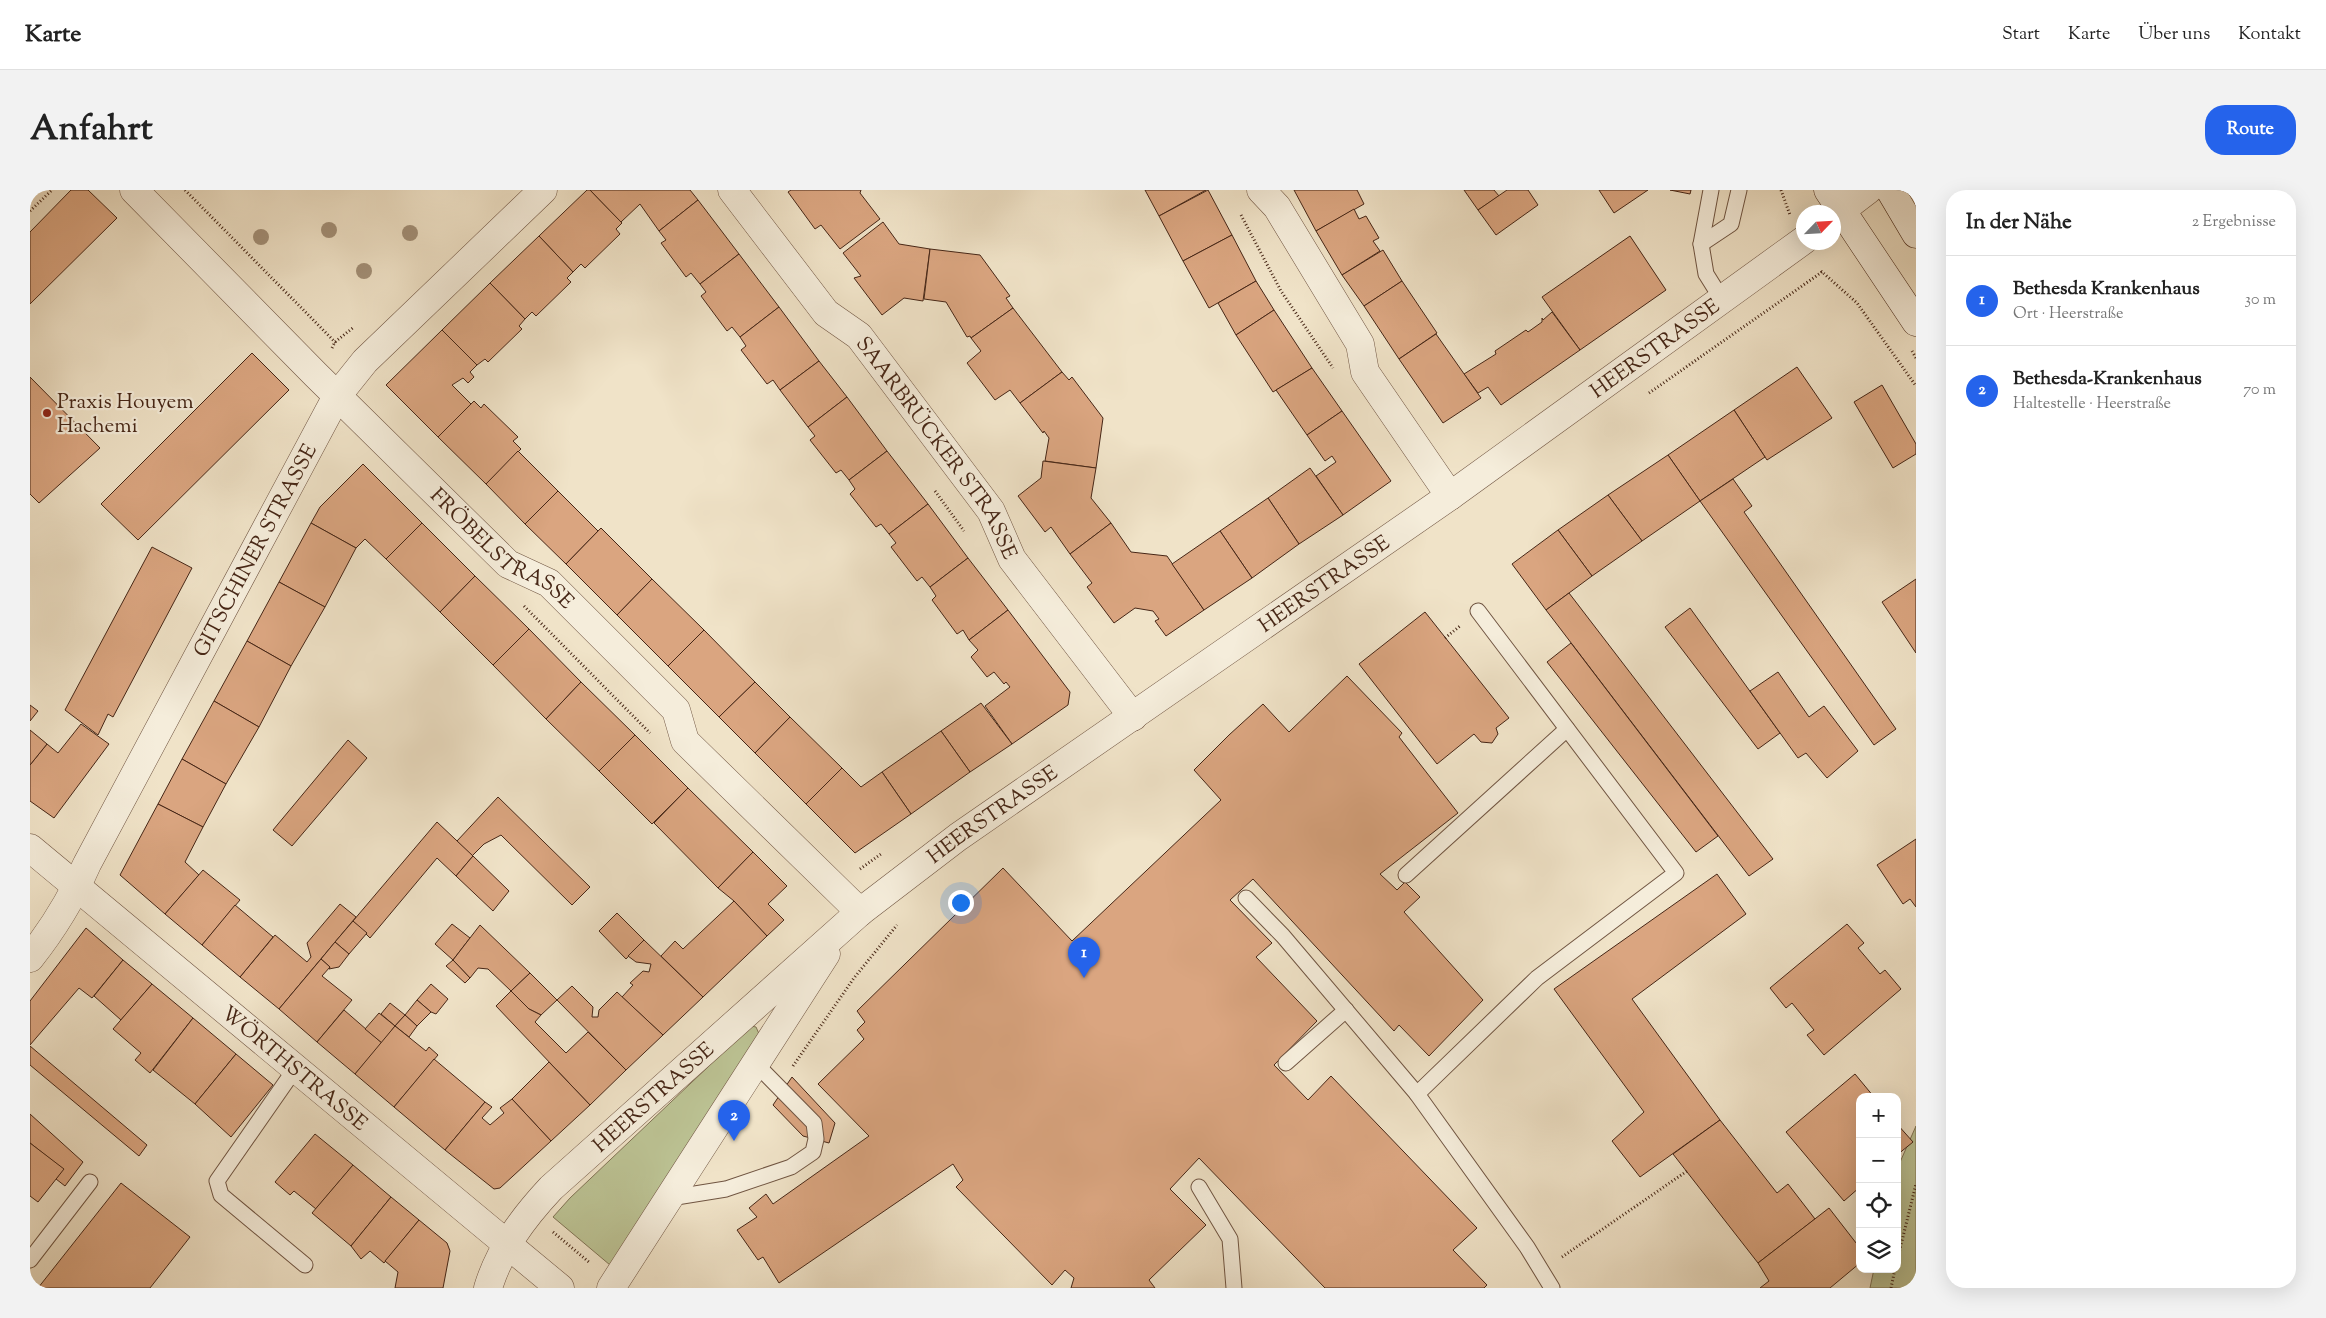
<!DOCTYPE html>
<html lang="de">
<head>
<meta charset="utf-8">
<style>
  :root { --surface:#fff; --page:#f2f2f2; --text:#222; --muted:#767676; --line:#e0e0e0; --accent:#2563eb }
  body { margin:0; font-family:"Sorts Mill Goudy",serif; background:var(--page); color:var(--text) }
  .controls { position:absolute; right:15px; bottom:15px; display:grid; overflow:hidden; border-radius:10px; box-shadow:0 5px 20px #0002 }
  .controls button { width:45px; height:45px; display:grid; place-items:center; padding:0; border:0; border-bottom:1px solid var(--line); background:var(--surface); color:var(--text); font:25px sans-serif }
  .compass { position:absolute; left:1766px; top:15px; width:45px; height:45px; border-radius:50%; background:var(--surface); box-shadow:0 5px 20px #0002; rotate:65deg }
  .you { position:absolute; left:930px; top:712px; width:18px; height:18px; margin:-12px; border:4px solid #fff; border-radius:50%; background:#1a73e8; box-shadow:0 0 0 8px #1a73e833 }
  .badge { display:grid; place-items:center; width:32px; height:32px; border-radius:50%; background:var(--accent); color:#fff; font-size:16px; font-weight:700 }
  .pin { position:absolute; translate:-50% -41px; filter:drop-shadow(0 1px 2px #0008) }
  .pin::after { content:''; position:absolute; top:26px; width:18px; height:15px; background:inherit; clip-path:polygon(0 0,100% 0,50% 100%) }
  .list { margin:0; padding:0; list-style:none }
  h2 { display:flex; justify-content:space-between; align-items:center; height:65px; margin:0; padding:0 20px; font-size:21px }
  h2 small { font-size:16px; font-weight:400; color:var(--muted) }
  .list li { display:grid; grid-template-columns:32px 1fr auto; gap:15px; align-items:center; box-sizing:border-box; height:90px; padding:0 20px; border-top:1px solid var(--line) }
  .list b { display:block; font-size:19px; white-space:nowrap }
  .list p { margin:0; font-size:16px; white-space:nowrap; color:var(--muted) }
  .list em { font-size:16px; font-style:normal; color:var(--muted) }
  .icon { flex:none; width:28px; height:28px; fill:none; stroke:currentColor; stroke-width:2; stroke-linecap:round; stroke-linejoin:round }
  .map { position:relative; flex:none; width:1886px; height:1098px; overflow:hidden; border-radius:20px }
  header { display:flex; align-items:center; gap:30px; box-sizing:border-box; height:70px; padding:0 25px; background:var(--surface); border-bottom:1px solid var(--line) }
  header strong { font-size:24px }
  nav { display:flex; gap:28px; margin-inline-start:auto; font-size:18px }
  .intro { display:flex; align-items:center; justify-content:space-between; box-sizing:border-box; height:120px; padding:0 30px }
  h1 { margin:0; font-size:35px }
  .button { padding:12px 22px; border-radius:20px; background:var(--accent); color:#fff; font-size:18px; font-weight:700 }
  main { display:flex; gap:30px; padding:0 30px }
  aside { flex:1; background:var(--surface); border-radius:20px; box-shadow:0 5px 20px #0002 }
  .map>svg:first-child { display:block }
  .green { fill:#bcc394; stroke:#817455 }
  .building { fill:#daa580; stroke:#462616 }
  .lines { fill:none; stroke-linecap:round; stroke-linejoin:round }
  .service-casing { stroke:#705542; stroke-width:17 }
  .minor-casing { stroke:#705542; stroke-width:29 }
  .tertiary-casing { stroke:#705542; stroke-width:29 }
  .secondary-casing { stroke:#462616; stroke-width:29 }
  .path { stroke:#462616; stroke-width:3; stroke-dasharray:1 2.5; stroke-linecap:butt }
  .service { stroke:#f5eddb; stroke-width:15 }
  .minor { stroke:#f5eddb; stroke-width:28 }
  .tertiary { stroke:#f5eddb; stroke-width:28 }
  .secondary { stroke:#f5eddb; stroke-width:28 }
  .tree { fill:#a39078 }
  .poi-dot { fill:#8f2418; stroke:#f5eddb; stroke-width:2 }
  .labels { text-anchor:middle; stroke-width:4.5; stroke-linejoin:round; paint-order:stroke }
  .street-label { font-size:21px; fill:#462616; stroke:#f5eddb }
  .poi-label { font-size:21px; fill:#462616; stroke:#f5eddb; text-anchor:start }
</style>
</head>
<body>
<header>
<strong>Karte</strong>
<nav><a>Start</a><a>Karte</a><a>Über uns</a><a>Kontakt</a></nav>
</header>
<div class="intro"><h1>Anfahrt</h1><a class="button">Route</a></div>
<main>
<div class="map">
<svg width="1886" height="1098" viewBox="0 0 1886 1098">
  <rect width="100%" height="100%" fill="#f0e3c8"/>
  <filter id="stains"><feTurbulence type="fractalNoise" baseFrequency=".004" numOctaves="4"/><feColorMatrix values="0 0 0 0 .2 0 0 0 0 .09 0 0 0 0 .02 0 0 0 .5 -.17"/></filter>
  <radialGradient id="worn" r=".72"><stop offset=".6" stop-color="#630" stop-opacity="0"/><stop offset="1" stop-color="#630" stop-opacity=".3"/></radialGradient>
  <g class="green">
    <path d="M721 836 726 837 730 846 580 1075 523 1027 540 1008Z"/>
    <path d="M1886 936V1098H1840L1844 1079H1867V979Z"/>
  </g>
  <g class="building">
    <path d="M41 0H58L87 28 0 114V42Z"/>
    <path d="M557 0H560L592 33 586 39 590 44 555 78 551 74 543 82 509 46Z"/>
    <path d="M560 0H660L668 10 629 41 610 14 591 32Z"/>
    <path d="M761 0H831L830 3 850 29 810 59 791 35 785 39 758 2Z"/>
    <path d="M1115 0H1176L1129 26Z"/>
    <path d="M1178 0 1202 45 1153 71 1129 26Z"/>
    <path d="M1264 0H1327L1334 14 1286 41Z"/>
    <path d="M1434 0H1464L1469 6 1448 20Z"/>
    <path d="M1477 0H1498L1508 15 1466 45 1448 20Z"/>
    <path d="M1569 0H1618L1584 23Z"/>
    <path d="M1640 0H1661L1660 4Z"/>
    <path d="M668 10 709 64 670 94 661 83 656 87 631 53 636 50 629 41Z"/>
    <path d="M1324 19 1329 29 1336 26 1349 48 1343 51 1350 61 1312 85 1286 41Z"/>
    <path d="M853 32 869 54 900 59 893 111 874 108 852 125 824 88 831 86 813 63Z"/>
    <path d="M1202 45 1226 91 1179 118 1153 71Z"/>
    <path d="M509 46 543 82 537 88 541 92 506 126 502 122 495 129 460 93Z"/>
    <path d="M1600 46 1636 100 1550 160 1512 107Z"/>
    <path d="M900 59 950 65 980 106 976 108 983 118 941 148 940 146 937 147 916 112 894 109Z"/>
    <path d="M1353 60 1372 91 1334 116 1312 85Z"/>
    <path d="M709 64 749 117 710 147 702 137 697 141 671 106 676 102 670 94Z"/>
    <path d="M1226 91 1244 120 1206 145 1188 113Z"/>
    <path d="M1372 91 1407 143 1369 169 1334 116Z"/>
    <path d="M460 93 495 129 489 136 492 139 458 172 455 169 447 175 412 140Z"/>
    <path d="M749 117 789 171 750 200 743 190 737 194 711 160 716 156 710 147Z"/>
    <path d="M983 118 1032 182 990 213 980 200 965 210 937 173 951 161 941 148Z"/>
    <path d="M1244 120 1282 178 1243 202 1206 145Z"/>
    <path d="M1522 122 1550 160 1471 215 1458 197 1448 203 1434 184 1466 164 1465 161 1496 140 1498 142 1512 132V128L1513 130Z"/>
    <path d="M412 140 447 175 440 182 444 187 438 193 433 188 422 195 441 214 408 247 356 195Z"/>
    <path d="M1406 144 1451 208 1413 233 1369 169Z"/>
    <path d="M222 163 259 200 108 350 71 314Z"/>
    <path d="M789 171 817 207 778 237 750 200Z"/>
    <path d="M1767 177 1802 228 1737 270 1704 220Z"/>
    <path d="M1282 178 1312 221 1277 245 1246 200Z"/>
    <path d="M1032 182 1039 190 1042 187 1073 228 1066 278 1015 271 1019 248 1014 241 1013 243 990 213Z"/>
    <path d="M0 187 70 258 9 313 0 304Z"/>
    <path d="M1852 195 1886 254V264L1863 278 1824 212Z"/>
    <path d="M817 207 857 261 819 290 811 280 806 283 780 250 785 246 778 237Z"/>
    <path d="M444 211 451 218 454 214 488 247 483 251 491 259 456 294 408 247Z"/>
    <path d="M1704 220 1735 267 1670 311 1638 265Z"/>
    <path d="M1312 221 1361 291 1313 325 1286 286 1306 272 1302 266 1295 271 1277 245Z"/>
    <path d="M488 261 528 301 495 334 456 294Z"/>
    <path d="M857 261 898 314 859 344 851 334 846 337 820 304 825 299 819 290Z"/>
    <path d="M1638 265 1670 311 1612 351 1578 305Z"/>
    <path d="M1013 271 1066 278 1061 308 1081 333 1040 364 1021 337 1015 342 988 306 1011 288Z"/>
    <path d="M333 274 392 333 356 369 335 349 326 358 281 333 290 317Z"/>
    <path d="M1280 278 1313 325 1269 354 1238 308Z"/>
    <path d="M1703 289 1722 316 1714 322 1866 539 1844 555 1670 311Z"/>
    <path d="M528 301 568 341 536 374 495 334Z"/>
    <path d="M1578 305 1612 351 1562 386 1528 340Z"/>
    <path d="M1238 308 1269 354 1222 388 1190 341Z"/>
    <path d="M898 314 938 368 900 397 892 387 887 391 861 357 866 353 859 344Z"/>
    <path d="M281 333 326 358 295 417 249 392Z"/>
    <path d="M392 333 445 386 410 422 356 369Z"/>
    <path d="M1081 333 1101 362 1137 366 1174 420 1136 446 1125 431 1129 429 1123 421 1105 418 1084 433 1057 397 1062 393 1040 364Z"/>
    <path d="M571 338 622 389 587 425 536 374Z"/>
    <path d="M1528 340 1562 386 1516 420 1482 374Z"/>
    <path d="M1190 341 1222 388 1174 420 1142 374Z"/>
    <path d="M122 357 162 378 83 527 78 524 68 545 35 520Z"/>
    <path d="M938 368 978 420 939 450 933 440 927 444 902 410 906 406 900 397Z"/>
    <path d="M445 386 499 439 463 475 410 422Z"/>
    <path d="M622 389 674 440 638 476 587 425Z"/>
    <path d="M1886 389V463L1852 412Z"/>
    <path d="M249 392 295 417 261 476 217 451Z"/>
    <path d="M1539 403 1743 669 1719 686 1516 420Z"/>
    <path d="M1660 418 1750 543 1728 559 1635 437Z"/>
    <path d="M978 420 1040 502 1038 515 982 554 955 516 980 497 976 492 974 494 964 482 957 487 941 467 948 460 939 450Z"/>
    <path d="M1395 422 1479 528 1466 538 1468 544 1462 553 1451 552 1444 544 1407 574 1329 474Z"/>
    <path d="M499 439 551 492 516 529 463 475Z"/>
    <path d="M674 440 725 492 689 527 638 476Z"/>
    <path d="M217 451 261 476 229 537 184 511Z"/>
    <path d="M1541 453 1688 646 1666 662 1517 472Z"/>
    <path d="M1748 482 1779 527 1794 516 1828 561 1797 588 1776 563 1768 568 1720 501Z"/>
    <path d="M1317 486 1372 543 1369 547 1428 623 1350 684 1367 700 1375 692 1390 707 1374 722 1453 810 1399 866 1369 835 1364 841 1223 689 1200 710 1242 753 1226 767 1287 831 1244 875 1278 910 1301 886 1447 1038 1423 1060 1457 1095 1454 1098H1295L1169 968 1140 999 1176 1035 1119 1090 1125 1098H1041L1044 1088 1035 1080 1022 1095 926 997 933 990 923 974 749 1093 733 1067 728 1070 707 1040 727 1027 719 1018 736 1004 743 1014 839 946 788 894 834 849 827 840 835 832 827 821 973 678 1042 751 1191 610 1164 580 1199 545 1233 514 1259 542Z"/>
    <path d="M551 492 605 545 569 581 516 529Z"/>
    <path d="M725 492 760 527 725 563 689 527Z"/>
    <path d="M184 511 229 537 196 594 152 569Z"/>
    <path d="M951 513 982 554 940 582 911 541Z"/>
    <path d="M0 515 8 521 0 531Z"/>
    <path d="M760 527 812 578 776 614 725 563Z"/>
    <path d="M51 534 79 554 24 628 0 611V575L17 554 28 563Z"/>
    <path d="M0 540 17 554 0 575Z"/>
    <path d="M911 541 940 582 881 624 852 582Z"/>
    <path d="M605 545 658 598 622 634 569 581Z"/>
    <path d="M318 550 337 568 262 656 243 640Z"/>
    <path d="M152 569 196 594 173 637 128 614Z"/>
    <path d="M812 578 831 597 852 582 881 624 825 663 776 614Z"/>
    <path d="M658 598 723 662 688 698 624 633Z"/>
    <path d="M468 607 560 697 542 715 471 645 454 654 442 666 427 651Z"/>
    <path d="M128 614 173 637 155 672 169 685 135 724 90 685Z"/>
    <path d="M407 632 443 666 426 686 407 668 340 748 323 731Z"/>
    <path d="M1886 649V717L1880 709 1873 714 1847 675Z"/>
    <path d="M723 662 757 696 738 714 754 730 737 746 704 711 688 698Z"/>
    <path d="M443 666 479 701 463 721 426 686Z"/>
    <path d="M173 680 210 710 172 755 135 724Z"/>
    <path d="M1687 684 1716 724 1602 809 1690 930 1610 987 1582 951 1614 922 1524 799Z"/>
    <path d="M704 711 737 746 673 807 631 766 645 751 653 759Z"/>
    <path d="M310 714 326 727 249 819 210 787 245 745 277 772 281 767 277 753Z"/>
    <path d="M205 715 243 747 210 787 172 755Z"/>
    <path d="M587 723 614 750 596 769 569 741Z"/>
    <path d="M323 731 337 743 319 764 305 752Z"/>
    <path d="M422 734 440 748 423 770 405 754Z"/>
    <path d="M1817 734 1834 753 1828 758 1850 784 1855 780 1871 799 1794 865 1777 845 1784 840 1762 813 1756 818 1740 798Z"/>
    <path d="M450 735 500 783 481 801 458 779 448 778 440 788 423 770Z"/>
    <path d="M56 738 93 770 62 808 49 798 0 855V811Z"/>
    <path d="M614 750 673 807 633 845 592 807 603 795 600 793 613 781 619 782 621 774 606 772 598 766Z"/>
    <path d="M305 752 319 764 309 777 299 779 300 777 291 769Z"/>
    <path d="M291 769 300 777 292 786 322 810 287 852 249 819Z"/>
    <path d="M93 770 122 794 91 830 64 806Z"/>
    <path d="M423 770 440 788 435 793 416 776Z"/>
    <path d="M500 783 527 810 511 825 499 819 481 801Z"/>
    <path d="M122 794 163 828 120 883 105 870 111 863 83 839Z"/>
    <path d="M401 794 418 809 406 824 401 822 387 810Z"/>
    <path d="M542 796 563 817 562 827H568L569 820 587 802 633 845 596 880 527 810Z"/>
    <path d="M481 801 499 819 511 825 505 832 536 863 558 842 596 880 560 915 466 816Z"/>
    <path d="M387 810 401 822 387 836 375 825Z"/>
    <path d="M360 813 375 825 365 836 351 824Z"/>
    <path d="M314 820 352 853 325 884 287 852Z"/>
    <path d="M349 823 365 836 352 853 335 839Z"/>
    <path d="M375 825 387 836 379 847 365 836Z"/>
    <path d="M163 828 206 864 165 914 123 880Z"/>
    <path d="M365 836 396 861 399 857 408 865 364 917 325 884Z"/>
    <path d="M0 856 117 955 109 966 0 875Z"/>
    <path d="M206 864 243 895 201 947 165 914Z"/>
    <path d="M404 869 455 912 415 960 364 917Z"/>
    <path d="M519 872 560 915 521 951 482 909Z"/>
    <path d="M1825 884 1844 907H1830V997L1814 1011 1756 942Z"/>
    <path d="M762 887 805 933 799 953 773 946 743 915Z"/>
    <path d="M482 909 521 951 470 998 464 999 415 960 455 912 462 917 452 928 460 935 474 923 470 918Z"/>
    <path d="M0 924 53 972 35 996 26 989 33 979 0 953Z"/>
    <path d="M1690 930 1747 1003 1758 994 1785 1029 1728 1073 1643 964Z"/>
    <path d="M1867 934 1883 952 1867 965Z"/>
    <path d="M285 944 323 975 286 1019 264 1001 260 1005 245 992Z"/>
    <path d="M0 953 34 979 8 1012 0 1006Z"/>
    <path d="M323 975 361 1007 321 1056 282 1023Z"/>
    <path d="M91 993 160 1047 120 1098H8Z"/>
    <path d="M361 1007 389 1030 354 1073 340 1061 331 1069 321 1056Z"/>
    <path d="M1799 1018 1830 1058V1073L1800 1098H1730L1739 1091 1728 1073Z"/>
    <path d="M389 1030 417 1053 420 1061 413 1098H365L368 1082 355 1071Z"/>
  </g>
  <g class="lines">
    <g class="service-casing">
      <g id="service">
        <path d="M1681 0 1671 54 1676 84 1691 108"/>
        <path d="M1671 54 1701 34 1709 0"/>
        <path d="M1448 421 1646 683 1507 788 1387 904 1497 1057 1522 1098"/>
        <path d="M1376 685 1537 539"/>
        <path d="M1216 708 1253 746 1387 904"/>
        <path d="M1256 873 1316 820"/>
        <path d="M265 879 187 991 191 1005 275 1075"/>
        <path d="M1169 997 1200 1049 1204 1098"/>
        <path d="M640 1008 696 999 761 977 783 962 786 949 784 933 726 874"/>
        <path d="M0 1070 60 992"/>
      </g>
    </g>
    <g class="minor-casing">
      <g id="minor">
        <path id="s1" d="M104 0 286 185 478 374 519 393 646 520 655 551 830 722"/>
        <path id="s2" d="M702 0 796 123 829 146 961 321 982 369 1103 527"/>
        <path d="M1231 0 1247 17 1330 154 1335 182 1420 306"/>
        <path id="s3" d="M0 658 530 1098"/>
        <path id="s4" d="M0 768C23 739 42 708 57 674L307 206 335 171 513 0"/>
      </g>
    </g>
    <g class="tertiary-casing">
      <g id="tertiary">
        <path d="M1804 26 1838 0"/>
        <path id="s5" d="M458 1098C470 1059 493 1028 521 998L830 722 928 647 1420 306 1774 50"/>
        <path d="M581 1098 796 764"/>
      </g>
    </g>
    <g class="secondary-casing">
      <g id="secondary">
        <path d="M1798 0 1886 132"/>
        <path d="M1860 0 1886 44"/>
      </g>
    </g>
    <g class="path">
      <path d="M155 0 306 153"/>
      <path d="M1751 0 1760 25"/>
      <path d="M0 21 22 0"/>
      <path d="M1211 25 1251 101 1303 178"/>
      <path d="M1791 81 1827 113 1886 196"/>
      <path d="M302 158 305 152 324 137"/>
      <path d="M1882 161 1886 168"/>
      <path d="M1619 203 1792 82"/>
      <path d="M905 301 934 341"/>
      <path d="M494 416 620 543"/>
      <path d="M1415 448 1430 436"/>
      <path d="M830 679 851 664"/>
      <path d="M763 876 824 788 867 735"/>
      <path d="M523 1042 560 1073"/>
      <path d="M1532 1067 1657 981"/>
      <path d="M1867 1071 1886 994"/>
      <path d="M1861 1098 1865 1079"/>
    </g>
    <use href="#service" class="service"/>
    <use href="#minor" class="minor"/>
    <use href="#tertiary" class="tertiary"/>
    <use href="#secondary" class="secondary"/>
  </g>
  <g class="tree">
    <circle cx="299" cy="40" r="8"/>
    <circle cx="380" cy="43" r="8"/>
    <circle cx="231" cy="47" r="8"/>
    <circle cx="334" cy="81" r="8"/>
  </g>
  <circle class="poi-dot" cx="17" cy="223" r="5"/>
  <g class="labels">
    <g class="street-label">
      <text dy="7" stroke="none"><textPath href="#s5" startOffset="1508">HEERSTRASSE</textPath></text>
      <text dy="7" stroke="none"><textPath href="#s2" startOffset="332">SAARBRÜCKER STRASSE</textPath></text>
      <text dy="7" stroke="none"><textPath href="#s1" startOffset="515">FRÖBELSTRASSE</textPath></text>
      <text dy="7" stroke="none"><textPath href="#s4" startOffset="466">GITSCHINER STRASSE</textPath></text>
      <text dy="7" stroke="none"><textPath href="#s5" startOffset="1102">HEERSTRASSE</textPath></text>
      <text dy="7" stroke="none"><textPath href="#s5" startOffset="698">HEERSTRASSE</textPath></text>
      <text dy="7" stroke="none"><textPath href="#s3" startOffset="344">WÖRTHSTRASSE</textPath></text>
      <text dy="7" stroke="none"><textPath href="#s5" startOffset="256">HEERSTRASSE</textPath></text>
    </g>
    <g class="poi-label">
      <text x="27" y="218">Praxis Houyem<tspan x="27" dy="24">Hachemi</tspan></text>
    </g>
  </g>
  <rect width="100%" height="100%" filter="url(#stains)"/>
  <rect width="100%" height="100%" fill="url(#worn)"/>
</svg>
<div class="controls">
<button>+</button>
<button>−</button>
<button><svg class="icon" aria-label="locate" viewBox="0 0 24 24"><circle cx="12" cy="12" r="6"/><path d="M12 2v4M12 18v4M2 12h4M18 12h4"/></svg></button>
<button><svg class="icon" aria-label="layers" viewBox="0 0 24 24"><path d="M12 4l9 5-9 5-9-5zM3 14l9 5 9-5"/></svg></button>
</div>
<svg class="compass" viewBox="-18 -18 36 36"><path d="M0-13l5 13h-10z" fill="#e53935"/><path d="M0 13l5-13h-10z" fill="#767676"/></svg>
<div class="you"></div>
<div class="pin badge" style="left:1054px;top:788px">1</div>
<div class="pin badge" style="left:704px;top:951px">2</div>
</div>
<aside>
<h2>In der Nähe<small>2 Ergebnisse</small></h2>
<ul class="list">
<li><span class="badge">1</span><div><b>Bethesda Krankenhaus</b><p>Ort · Heerstraße</p></div><em>30 m</em></li>
<li><span class="badge">2</span><div><b>Bethesda-Krankenhaus</b><p>Haltestelle · Heerstraße</p></div><em>70 m</em></li>
</ul>
</aside>
</main>
</body>
</html>
